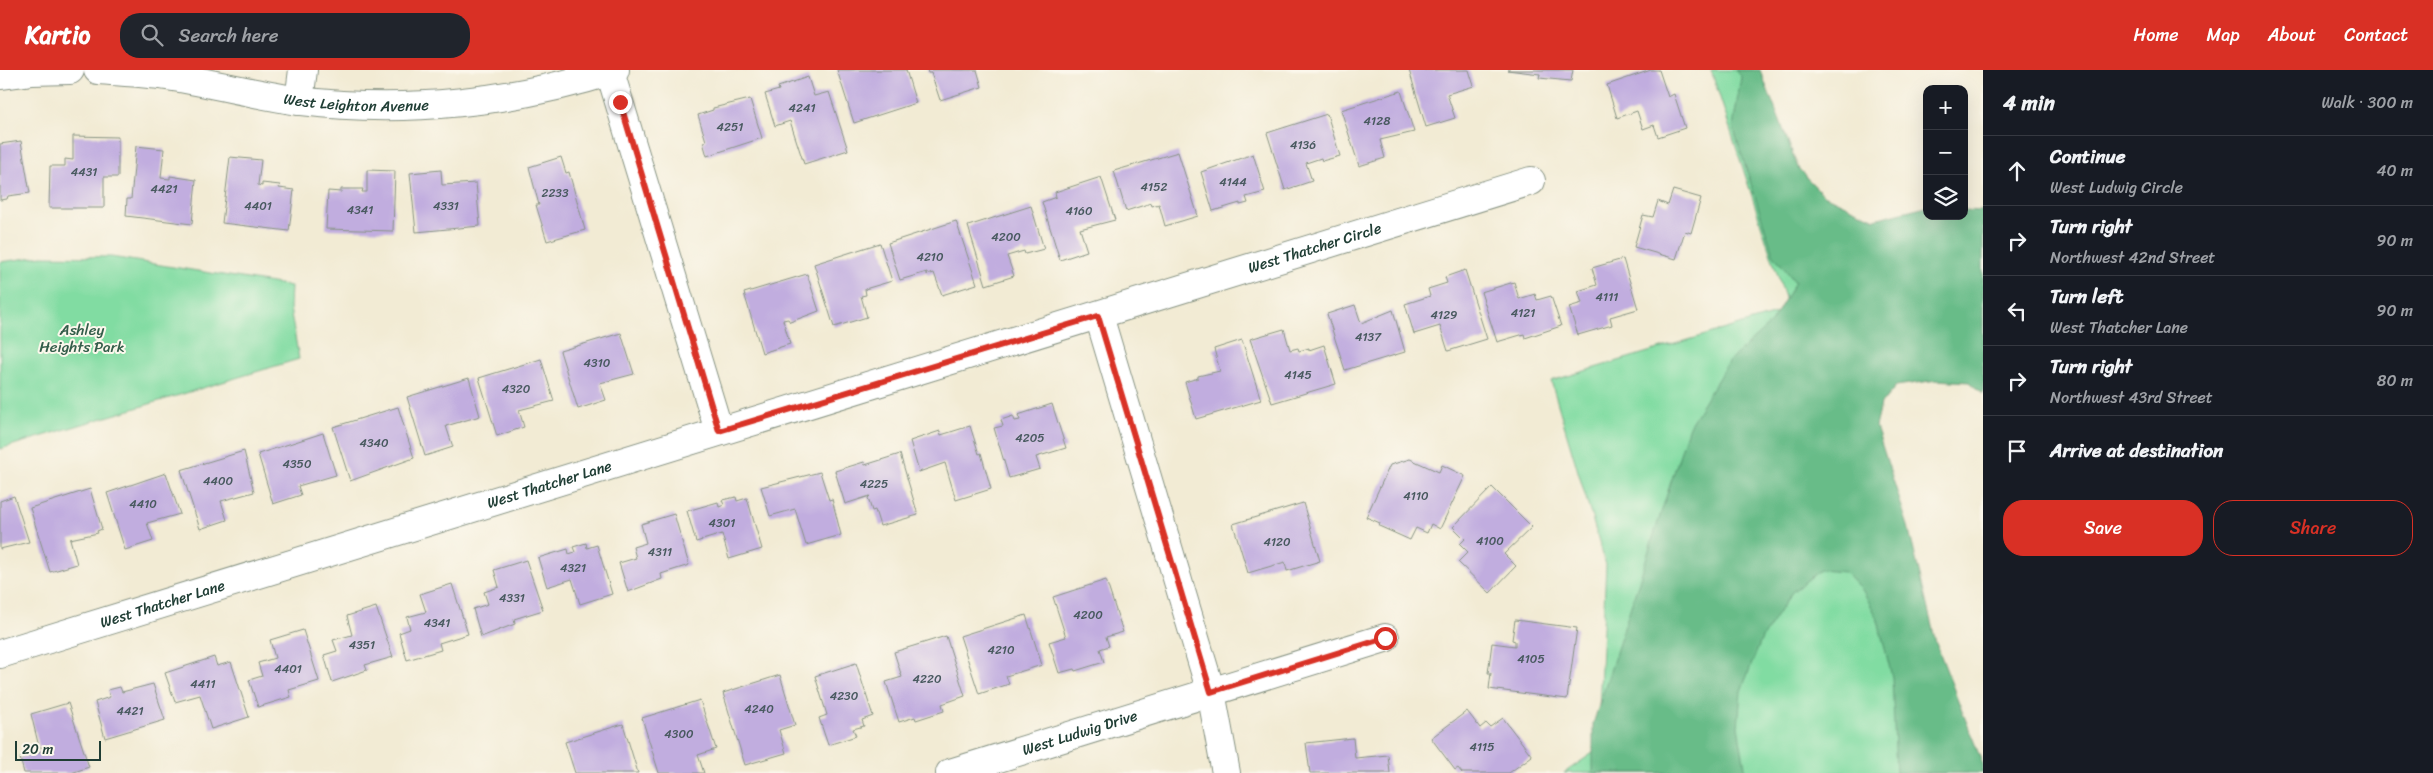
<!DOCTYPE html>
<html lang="en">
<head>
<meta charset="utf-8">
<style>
  :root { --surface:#171b24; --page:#20242c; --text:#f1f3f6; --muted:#9ea1a6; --line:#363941; --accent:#d93025 }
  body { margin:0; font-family:Sriracha,sans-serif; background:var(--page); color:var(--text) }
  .controls { position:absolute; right:15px; top:15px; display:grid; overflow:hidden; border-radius:10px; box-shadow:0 5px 20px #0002 }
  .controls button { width:45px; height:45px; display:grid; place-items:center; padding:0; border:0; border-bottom:1px solid var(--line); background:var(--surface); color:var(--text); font:25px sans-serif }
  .scale { position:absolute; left:15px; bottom:12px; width:86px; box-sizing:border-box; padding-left:5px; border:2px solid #1f3d34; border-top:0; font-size:14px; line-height:18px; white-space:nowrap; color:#1f3d34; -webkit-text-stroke:4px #fbf7ec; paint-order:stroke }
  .stop { position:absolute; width:15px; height:15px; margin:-11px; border:4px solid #d93025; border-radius:50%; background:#fff }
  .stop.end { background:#d93025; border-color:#fff; box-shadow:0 1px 5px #0008 }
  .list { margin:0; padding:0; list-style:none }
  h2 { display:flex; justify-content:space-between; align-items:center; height:65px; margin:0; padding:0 20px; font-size:21px }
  h2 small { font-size:16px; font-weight:400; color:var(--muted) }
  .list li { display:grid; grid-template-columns:32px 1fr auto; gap:15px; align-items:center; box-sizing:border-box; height:70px; padding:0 20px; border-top:1px solid var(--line) }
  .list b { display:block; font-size:19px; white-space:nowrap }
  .list p { margin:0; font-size:16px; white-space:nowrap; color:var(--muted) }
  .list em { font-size:16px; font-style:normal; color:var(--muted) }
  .actions { display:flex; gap:10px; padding:15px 20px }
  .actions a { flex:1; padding:11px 0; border:1px solid var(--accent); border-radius:20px; text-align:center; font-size:18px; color:var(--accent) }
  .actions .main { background:var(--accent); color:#fff }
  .icon { flex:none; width:28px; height:28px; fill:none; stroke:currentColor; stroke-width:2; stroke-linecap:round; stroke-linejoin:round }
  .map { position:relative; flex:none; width:1983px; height:703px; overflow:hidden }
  header { display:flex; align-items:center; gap:30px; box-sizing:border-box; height:70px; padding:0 25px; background:var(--accent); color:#fff }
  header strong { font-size:24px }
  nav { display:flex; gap:28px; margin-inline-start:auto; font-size:18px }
  .search { width:350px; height:45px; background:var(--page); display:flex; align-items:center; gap:12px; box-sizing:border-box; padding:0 18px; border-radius:20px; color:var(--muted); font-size:19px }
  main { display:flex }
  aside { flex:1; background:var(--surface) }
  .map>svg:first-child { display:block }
  .green { fill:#81dca2; stroke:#508c6b }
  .forest { fill:#68bc88; stroke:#447c5e }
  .building { fill:#c1addf }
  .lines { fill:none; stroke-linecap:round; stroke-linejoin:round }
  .street-casing { stroke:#889484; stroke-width:30 }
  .street { stroke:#fff; stroke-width:28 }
  .route { stroke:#d93025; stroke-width:6 }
  .labels { text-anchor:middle; stroke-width:4; stroke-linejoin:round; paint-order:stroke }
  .number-label { font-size:12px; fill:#48595f }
  .street-label { font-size:15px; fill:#1f3d34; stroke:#fbf7ec }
  .park-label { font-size:15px; fill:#335d4a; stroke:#fbf7ec }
</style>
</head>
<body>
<header>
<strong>Kartio</strong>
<div class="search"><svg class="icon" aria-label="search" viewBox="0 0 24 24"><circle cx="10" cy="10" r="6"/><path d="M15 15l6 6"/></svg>Search here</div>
<nav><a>Home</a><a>Map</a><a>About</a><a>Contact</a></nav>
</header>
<main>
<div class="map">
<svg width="1983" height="703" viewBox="0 0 1983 703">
  <rect width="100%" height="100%" fill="#fbf7ec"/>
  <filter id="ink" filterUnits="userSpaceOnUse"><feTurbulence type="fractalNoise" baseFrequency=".02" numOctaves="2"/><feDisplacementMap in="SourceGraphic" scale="10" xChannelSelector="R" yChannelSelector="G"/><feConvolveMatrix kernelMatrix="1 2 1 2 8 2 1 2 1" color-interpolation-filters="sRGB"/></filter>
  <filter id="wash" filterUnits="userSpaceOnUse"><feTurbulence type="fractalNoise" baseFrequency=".0096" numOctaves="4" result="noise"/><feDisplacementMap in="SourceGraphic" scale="20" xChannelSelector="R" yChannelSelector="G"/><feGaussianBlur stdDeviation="1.12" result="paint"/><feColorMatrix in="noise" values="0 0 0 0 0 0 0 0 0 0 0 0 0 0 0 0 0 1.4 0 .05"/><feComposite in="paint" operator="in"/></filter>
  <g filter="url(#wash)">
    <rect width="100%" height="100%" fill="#f2ebd4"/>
    <g class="green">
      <path d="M1711 0H1753L1968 703H1564L1597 680 1606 495 1551 311 1789 240Z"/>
      <path d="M42 186 111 187 291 216 290 238 299 289 0 379V192Z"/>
    </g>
    <path class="forest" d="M1735 0H1760L1799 100 1824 125 1875 149 1922 137H1927V146H1964V140L1983 141V324L1969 312 1937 310 1896 316 1881 334 1876 357 1908 456 1936 573 1983 695V703H1896L1892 607 1877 547 1863 521 1845 502 1820 500 1792 522 1762 568 1741 621 1738 657 1746 703H1593V654L1689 356 1729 291 1771 253 1795 212 1773 184 1733 57 1741 7Z"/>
    <g id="blocks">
      <g class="building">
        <path d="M837 0H906L916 33 854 53Z"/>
        <path d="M927 0H977L982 17 940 30 931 3H928Z"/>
        <path d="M1409 0H1469L1474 16 1447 24 1455 48 1426 57Z"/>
        <path d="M1507 0H1573L1571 11 1539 8 1540 4Z"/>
        <path d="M1651 0H1659L1668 27 1674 24 1685 58 1658 67 1654 55 1643 59 1637 41 1617 48 1607 15Z"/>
        <path d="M808 7 814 26 829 22 848 80 804 94 790 51 775 56 765 24 779 20 778 17Z"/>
        <path d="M1401 21 1414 62 1380 70 1385 88 1359 96 1341 40Z"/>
        <path d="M750 29 762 68 707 86 703 72 706 71 698 45 713 40V38Z"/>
        <path d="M1327 44 1340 86 1322 91 1321 88 1306 93 1312 111 1285 120 1267 63Z"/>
        <path d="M73 66 118 67V107H104V138H49L50 96H65V89L73 90Z"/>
        <path d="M21 71 30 123 8 126 7 129 0 130V74Z"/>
        <path d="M136 76 164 79 161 108 170 109V106L196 110 192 154 126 146 127 129H131Z"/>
        <path d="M1178 82 1198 146 1165 156 1159 134 1152 136 1151 133 1126 141 1114 101Z"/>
        <path d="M1253 84 1265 122 1246 127 1248 133 1240 135V133L1213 141 1201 102Z"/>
        <path d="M230 87 261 90 258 115 262 116V113L280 115 279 118 294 120 289 161 222 153Z"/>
        <path d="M561 87 566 103 569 102 585 160 547 171 536 135H539L529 97Z"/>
        <path d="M367 100 395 101 393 161 326 159 328 121 341 122V119H363L362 122H367Z"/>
        <path d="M441 100 442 115 476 113 480 156 416 162 410 103Z"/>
        <path d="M1101 107 1115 150 1080 159 1087 181 1060 190 1042 132 1056 127 1055 122Z"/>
        <path d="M1673 120 1701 128 1691 163 1685 161 1676 189 1634 177 1643 145 1653 147 1658 131 1668 135Z"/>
        <path d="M1031 136 1044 179 1025 184 1024 181 1007 186 1014 206 986 215 968 156Z"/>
        <path d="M956 151 977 214 942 225 934 203 927 205V202L900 210 888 173Z"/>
        <path d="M880 173 892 211 865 219 866 225 861 226 867 247 834 257 814 194Z"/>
        <path d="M1623 189 1638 239 1610 247 1612 255 1578 265 1569 237 1582 233 1578 221 1597 215 1592 198Z"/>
        <path d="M1465 200 1487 269 1448 281 1440 256 1414 264 1405 234 1430 226 1428 219 1447 213 1445 207Z"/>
        <path d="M807 204 819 241 790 252 788 249 783 250 790 274 762 283 744 223Z"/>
        <path d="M1514 212 1519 229 1535 224 1537 230 1551 226 1561 256 1525 268 1524 264 1497 272 1481 222Z"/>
        <path d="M1355 235 1361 253 1393 240 1405 282 1345 300 1327 244Z"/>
        <path d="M1284 259 1290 280 1298 278 1299 281 1309 278V280L1324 275 1336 314 1272 333 1250 269Z"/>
        <path d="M621 263 634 304 600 313 606 330 578 339 560 281Z"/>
        <path d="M1242 270 1261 330 1196 349 1185 312 1198 308V306L1220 301 1214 279Z"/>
        <path d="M541 289 554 331 519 340 524 357 497 366 479 308Z"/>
        <path d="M469 308 480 346 446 356 453 377 425 386 407 327Z"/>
        <path d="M1052 334 1066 378 1036 387 1040 399 1009 408 994 358 1003 356 1001 350 1013 346 1015 351 1020 350 1018 345Z"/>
        <path d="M398 337 414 388 350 411 333 357Z"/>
        <path d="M970 356 979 384 981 383 991 419 956 430 945 393 919 402 910 371 940 361 941 365Z"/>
        <path d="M323 363 336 405 298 416 301 425 273 434 258 384Z"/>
        <path d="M244 381 254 422 221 431 227 450 200 459 181 400Z"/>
        <path d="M900 384 918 445 880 456 875 440 872 441 868 428 870 426 845 434 835 401 864 392 865 395Z"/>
        <path d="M1410 389 1439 402 1442 395 1465 406 1440 459 1431 454 1427 463 1416 458 1410 470 1379 456 1380 453 1366 447 1390 395Z"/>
        <path d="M820 402 829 430 832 429 841 465 806 475 795 439 770 446 761 417Z"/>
        <path d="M166 403 180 444 147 453 153 471 125 480 107 423Z"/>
        <path d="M1492 417 1532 457 1504 484 1516 496 1490 523 1458 492 1468 482 1460 474 1465 469 1453 457Z"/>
        <path d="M90 419 102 459 97 461 98 463 70 469 77 494 50 502 30 438Z"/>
        <path d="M14 426 29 472 0 479V431Z"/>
        <path d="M736 427 737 431 747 428 762 479 729 489 722 464 696 472 687 441 718 432 719 437 724 435 722 430Z"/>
        <path d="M1303 433 1320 491 1287 501 1285 492 1248 503 1233 454Z"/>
        <path d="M674 444 689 495 661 504 662 509 628 522 619 493 636 488 633 477 646 473 641 454Z"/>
        <path d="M586 473 587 478 597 475 612 524 580 534 572 509 547 517 538 488 568 479 569 484 575 482 573 477Z"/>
        <path d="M526 490 543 540 514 549 515 554 481 567 473 539 488 534 484 522 499 517 494 500Z"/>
        <path d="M1106 510 1123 562 1106 567 1109 576 1100 579 1104 592 1075 601 1074 599 1059 603 1049 572 1066 567 1053 527Z"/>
        <path d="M452 514 468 564 439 573 441 580 407 590 399 563 410 559 407 547 426 542 420 524Z"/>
        <path d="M376 537 393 587 365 595 367 600 332 612 324 585 337 581 333 570 352 565 347 546Z"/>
        <path d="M1026 545 1042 595 1006 606 1009 614 979 624 960 566Z"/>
        <path d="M1515 550 1577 558 1567 629 1489 619 1491 603H1488L1492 573 1515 576V571L1512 570Z"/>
        <path d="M303 560 319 611 289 620 291 627 258 637 249 610 262 606 258 593 275 588 270 570Z"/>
        <path d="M946 566 965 626 942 634 944 641 916 650 915 647 899 652 886 612 902 607 894 582Z"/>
        <path d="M214 587 217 596 231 592 249 647 211 659 200 625 175 632 165 603Z"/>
        <path d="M856 593 873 646 862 650 864 656 853 659 856 666 828 675 819 648 827 645 815 606Z"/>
        <path d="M780 605 795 655 779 660 786 683 745 695 723 623Z"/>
        <path d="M153 614 165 650 105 668 95 632 110 627 108 620 120 617 122 622Z"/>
        <path d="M700 630 716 679 698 685 704 703H659L642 648Z"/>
        <path d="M68 633 89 697 71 703H24L20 688 43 681 42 677H39L31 644Z"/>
        <path d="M1467 641 1480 658 1486 653 1490 657 1503 648 1532 686 1509 703H1462L1458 698 1455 700 1431 668Z"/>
        <path d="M623 654 638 703H575L565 672Z"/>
        <path d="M1353 668 1355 688 1388 685 1390 703H1310L1306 673Z"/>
      </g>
    </g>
  </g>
  <g filter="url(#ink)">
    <use href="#blocks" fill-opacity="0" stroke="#889484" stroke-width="1"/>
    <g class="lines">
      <g class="street-casing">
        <g id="street">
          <path id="s1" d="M98 0C123 2 148 3 173 7 216 14 258 25 300 31 404 44 515 32 615 0"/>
          <path d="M610 2 719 361"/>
          <path d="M0 5 31 1 70 0"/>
          <path d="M299 31 303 0"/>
          <path d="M1099 246 1211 622 1226 703"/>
          <path id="s2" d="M0 584 1531 111"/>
          <path id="s3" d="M950 703 1385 568"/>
        </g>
      </g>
      <use href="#street" class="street"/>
    </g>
  </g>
  <g class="lines" filter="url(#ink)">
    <path class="route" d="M620 32 719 361 1098 246 1211 622 1385 568"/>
  </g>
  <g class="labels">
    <g class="number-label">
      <text x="802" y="42">4241</text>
      <text x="1377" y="55">4128</text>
      <text x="730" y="61">4251</text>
      <text x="1303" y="79">4136</text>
      <text x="84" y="106">4431</text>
      <text x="1233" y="116">4144</text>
      <text x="1154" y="121">4152</text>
      <text x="164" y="123">4421</text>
      <text x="555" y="127">2233</text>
      <text x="258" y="140">4401</text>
      <text x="446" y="140">4331</text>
      <text x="360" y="144">4341</text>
      <text x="1079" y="145">4160</text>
      <text x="1006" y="171">4200</text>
      <text x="930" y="191">4210</text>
      <text x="1607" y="231">4111</text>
      <text x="1523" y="247">4121</text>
      <text x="1444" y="249">4129</text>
      <text x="1368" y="271">4137</text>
      <text x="597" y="297">4310</text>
      <text x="1298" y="309">4145</text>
      <text x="516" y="323">4320</text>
      <text x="1030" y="372">4205</text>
      <text x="374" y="377">4340</text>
      <text x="297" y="398">4350</text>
      <text x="218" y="415">4400</text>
      <text x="874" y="418">4225</text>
      <text x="1416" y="430">4110</text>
      <text x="143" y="438">4410</text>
      <text x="722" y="457">4301</text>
      <text x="1490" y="475">4100</text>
      <text x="1277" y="476">4120</text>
      <text x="660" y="486">4311</text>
      <text x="573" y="502">4321</text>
      <text x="512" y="532">4331</text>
      <text x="1088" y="549">4200</text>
      <text x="437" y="557">4341</text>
      <text x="362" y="579">4351</text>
      <text x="1001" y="584">4210</text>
      <text x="1531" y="593">4105</text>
      <text x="288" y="603">4401</text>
      <text x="927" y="613">4220</text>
      <text x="203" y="618">4411</text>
      <text x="844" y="630">4230</text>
      <text x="759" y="643">4240</text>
      <text x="130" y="645">4421</text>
      <text x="679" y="668">4300</text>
      <text x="1482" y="681">4115</text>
    </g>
    <g class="street-label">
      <text dy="5" stroke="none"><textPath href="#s1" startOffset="261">West Leighton Avenue</textPath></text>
      <text dy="5" stroke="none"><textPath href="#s2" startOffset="1376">West Thatcher Circle</textPath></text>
      <text dy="5" stroke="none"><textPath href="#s2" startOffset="575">West Thatcher Lane</textPath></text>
      <text dy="5" stroke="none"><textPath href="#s2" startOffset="170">West Thatcher Lane</textPath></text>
      <text dy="5" stroke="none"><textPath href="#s3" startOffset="136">West Ludwig Drive</textPath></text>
    </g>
    <g class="park-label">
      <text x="82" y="265">Ashley<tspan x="82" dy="17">Heights Park</tspan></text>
    </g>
  </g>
</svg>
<div class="controls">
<button>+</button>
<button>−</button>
<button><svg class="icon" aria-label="layers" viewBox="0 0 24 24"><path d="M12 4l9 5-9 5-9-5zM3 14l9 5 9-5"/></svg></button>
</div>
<div class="scale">20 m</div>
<div class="stop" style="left:1385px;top:568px"></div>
<div class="stop end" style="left:620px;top:32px"></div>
</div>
<aside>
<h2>4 min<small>Walk · 300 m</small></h2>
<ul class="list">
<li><svg class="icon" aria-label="ahead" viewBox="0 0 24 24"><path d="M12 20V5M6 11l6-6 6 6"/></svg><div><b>Continue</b><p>West Ludwig Circle</p></div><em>40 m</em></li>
<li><svg class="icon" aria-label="right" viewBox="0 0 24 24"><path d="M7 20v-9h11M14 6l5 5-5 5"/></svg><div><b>Turn right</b><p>Northwest 42nd Street</p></div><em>90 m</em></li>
<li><svg class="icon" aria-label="left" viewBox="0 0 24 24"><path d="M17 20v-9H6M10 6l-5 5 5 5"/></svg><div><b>Turn left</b><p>West Thatcher Lane</p></div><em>90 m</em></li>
<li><svg class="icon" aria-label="right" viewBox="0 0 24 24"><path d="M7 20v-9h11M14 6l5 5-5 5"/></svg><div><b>Turn right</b><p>Northwest 43rd Street</p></div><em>80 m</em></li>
<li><svg class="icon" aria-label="arrive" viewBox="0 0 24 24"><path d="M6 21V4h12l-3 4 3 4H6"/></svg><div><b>Arrive at destination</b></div></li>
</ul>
<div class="actions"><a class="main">Save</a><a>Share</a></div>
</aside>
</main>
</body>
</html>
